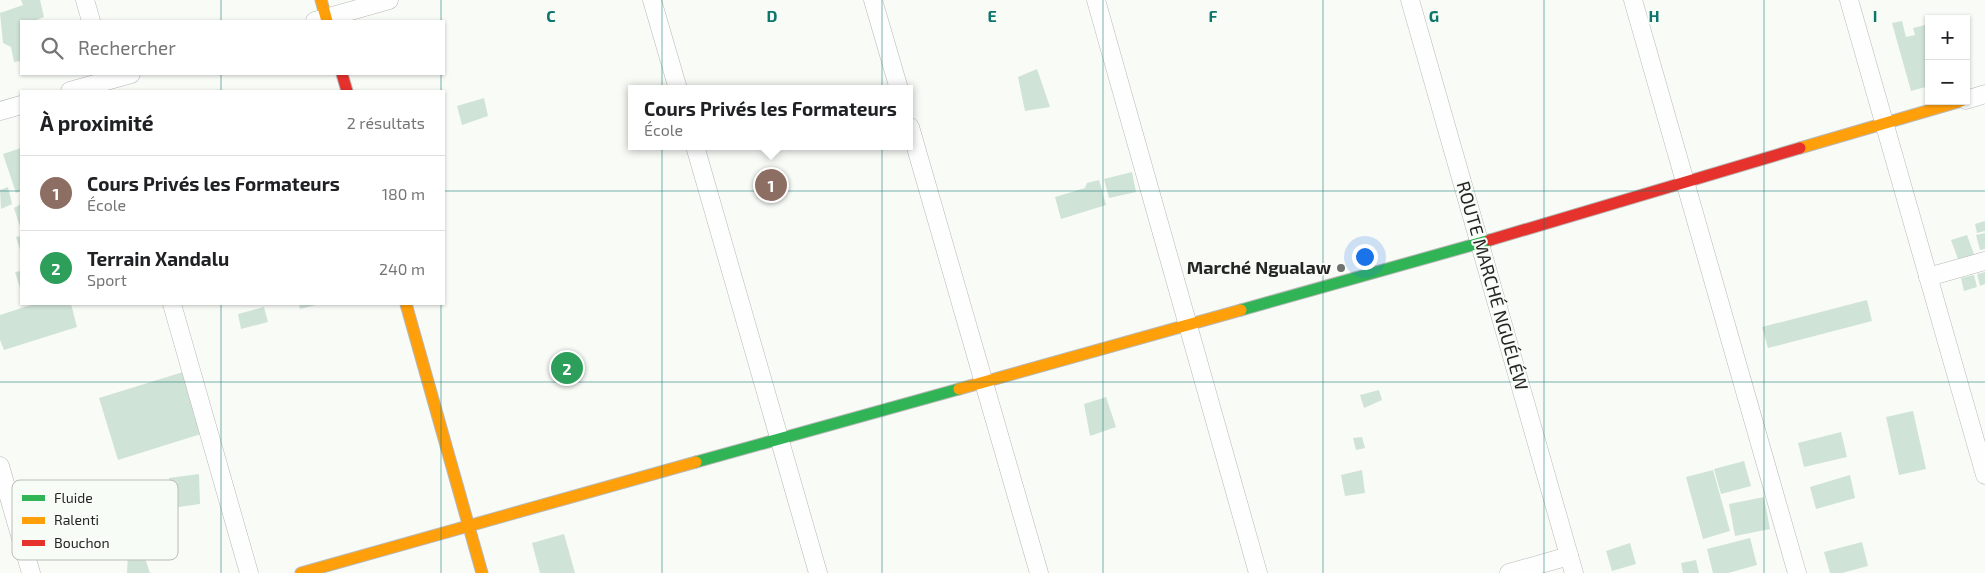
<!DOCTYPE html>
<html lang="fr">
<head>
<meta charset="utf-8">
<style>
  :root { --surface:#fff; --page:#f6f6f6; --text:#202124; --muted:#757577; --line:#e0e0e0; --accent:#0f766e }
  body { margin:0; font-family:"Exo 2",sans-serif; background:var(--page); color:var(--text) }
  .controls { position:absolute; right:15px; top:15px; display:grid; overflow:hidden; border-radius:0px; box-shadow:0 1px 4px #0004 }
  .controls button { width:45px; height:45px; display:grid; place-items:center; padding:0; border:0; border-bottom:1px solid var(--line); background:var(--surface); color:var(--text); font:25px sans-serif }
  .you { position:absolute; left:1364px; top:256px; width:18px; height:18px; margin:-12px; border:4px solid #fff; border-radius:50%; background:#1a73e8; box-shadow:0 0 0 8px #1a73e833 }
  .badge { display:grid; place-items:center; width:32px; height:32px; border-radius:50%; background:var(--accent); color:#fff; font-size:16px; font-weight:700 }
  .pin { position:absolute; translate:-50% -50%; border:2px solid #fff; box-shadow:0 1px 5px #0006 }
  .popup { position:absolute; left:628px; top:85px; width:285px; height:65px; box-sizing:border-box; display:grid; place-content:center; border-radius:0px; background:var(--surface); filter:drop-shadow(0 1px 4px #0005); font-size:16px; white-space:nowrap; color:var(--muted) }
  .popup b { font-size:19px; color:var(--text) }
  .popup::after { content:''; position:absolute; left:50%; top:100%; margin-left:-10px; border:10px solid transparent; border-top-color:var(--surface) }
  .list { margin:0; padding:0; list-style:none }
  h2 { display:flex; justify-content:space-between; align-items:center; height:65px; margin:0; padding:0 20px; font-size:21px }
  h2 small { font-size:16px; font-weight:400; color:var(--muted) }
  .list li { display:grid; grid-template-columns:32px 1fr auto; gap:15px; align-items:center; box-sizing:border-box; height:75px; padding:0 20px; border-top:1px solid var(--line) }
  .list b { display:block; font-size:19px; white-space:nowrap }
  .list p { margin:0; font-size:16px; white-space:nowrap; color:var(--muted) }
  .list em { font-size:16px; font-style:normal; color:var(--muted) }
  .icon { flex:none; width:28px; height:28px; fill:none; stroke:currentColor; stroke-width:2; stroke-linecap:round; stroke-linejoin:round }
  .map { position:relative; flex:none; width:1985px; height:573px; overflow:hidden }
  .search { position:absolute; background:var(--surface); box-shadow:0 1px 4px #0004; left:20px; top:20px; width:425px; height:55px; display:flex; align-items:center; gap:12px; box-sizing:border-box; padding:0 18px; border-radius:0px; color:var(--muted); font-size:19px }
  .panel { position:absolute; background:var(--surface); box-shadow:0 1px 4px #0004; left:20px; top:90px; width:425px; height:215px; border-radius:0px }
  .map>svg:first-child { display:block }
  .building { fill:#d0e3d7 }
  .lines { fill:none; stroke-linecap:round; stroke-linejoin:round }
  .street-casing { stroke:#b7b8b6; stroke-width:19 }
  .fast-casing { stroke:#b7b8b6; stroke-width:13 }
  .slow-casing { stroke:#b7b8b6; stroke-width:13 }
  .jam-casing { stroke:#b7b8b6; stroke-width:13 }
  .street { stroke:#fefefe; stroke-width:18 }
  .fast { stroke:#30b455; stroke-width:11 }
  .slow { stroke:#ff9f0a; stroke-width:11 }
  .jam { stroke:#e5322d; stroke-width:11 }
  .grid { fill:none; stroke:#0f766e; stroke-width:1; stroke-opacity:0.55 }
  .poi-dot { fill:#6f716e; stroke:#f8fcf6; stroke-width:2 }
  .labels { text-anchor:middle; stroke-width:4; stroke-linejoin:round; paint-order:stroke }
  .poi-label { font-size:18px; font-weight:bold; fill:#252624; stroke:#f8fcf6; text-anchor:end }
  .street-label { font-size:18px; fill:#252624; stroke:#f8fcf6 }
  .key { fill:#f8fcf6; stroke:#b9bcb7; stroke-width:1 }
  .key-label { font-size:14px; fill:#252624 }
  .grid-label { font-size:16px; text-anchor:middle; font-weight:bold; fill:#0f766e; stroke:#f8fcf6; stroke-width:4; stroke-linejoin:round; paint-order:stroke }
</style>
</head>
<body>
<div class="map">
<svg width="1985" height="573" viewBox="0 0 1985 573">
  <rect width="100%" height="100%" fill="#f9fbf7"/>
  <g class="building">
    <path d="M21 0H40L44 17 34 21H21V61L14 62 11 47 3 43 0 13 23 5Z"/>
    <path d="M1902 21 1906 37 1915 35 1913 28 1929 24V86L1911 91 1892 23Z"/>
    <path d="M1037 69 1050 107 1025 111 1018 77Z"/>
    <path d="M484 98 488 116 462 125 457 106Z"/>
    <path d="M21 148V190L16 193 3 154Z"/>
    <path d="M1132 172 1136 192 1109 198 1104 179Z"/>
    <path d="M1099 180 1106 205 1061 219 1055 197 1085 188 1087 183Z"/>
    <path d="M8 187 12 204 1 209 0 190Z"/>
    <path d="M21 204V230L14 208Z"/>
    <path d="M1985 221V231L1977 233 1975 224Z"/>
    <path d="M1985 233V249L1980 250 1976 235Z"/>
    <path d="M1967 235 1975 257 1959 262 1951 240Z"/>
    <path d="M21 236V253L16 237Z"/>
    <path d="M21 271V291L15 272Z"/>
    <path d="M1985 272V284L1980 286 1977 274Z"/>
    <path d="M1974 275 1977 287 1964 291 1961 278Z"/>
    <path d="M1867 300 1872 321 1768 348 1762 327Z"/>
    <path d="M34 304H71L77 327 4 350 0 340V315Z"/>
    <path d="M299 304H315L316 305 300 309Z"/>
    <path d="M264 307 268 322 241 329 238 314Z"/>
    <path d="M183 372 201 434 118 460 99 398Z"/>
    <path d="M1379 390 1382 400 1364 408 1360 395Z"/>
    <path d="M1106 397 1116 427 1090 436 1084 404Z"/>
    <path d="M1913 411 1926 469 1899 475 1886 417Z"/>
    <path d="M1841 432 1847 457 1804 467 1798 443Z"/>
    <path d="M1362 437 1365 448 1356 450 1353 438Z"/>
    <path d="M1744 461 1751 486 1721 494 1714 469Z"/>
    <path d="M1362 470 1365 493 1345 496 1341 475Z"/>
    <path d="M1713 470 1730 531 1703 539 1686 477Z"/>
    <path d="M199 474 200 504 172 508 169 478Z"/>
    <path d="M1850 475 1855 498 1816 509 1810 487Z"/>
    <path d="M1764 497 1770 529 1735 536 1729 504Z"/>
    <path d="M164 498 167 513 144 519 139 502Z"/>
    <path d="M134 524 141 546 150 573H127L128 552 135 548 127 547 122 530Z"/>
    <path d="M564 534 575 573H540L532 543Z"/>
    <path d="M1750 538 1757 565 1728 573H1713L1707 549Z"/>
    <path d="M1862 542 1868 566 1842 573H1830L1824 552Z"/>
    <path d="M1630 543 1636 564 1612 571 1606 551Z"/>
    <path d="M1696 560 1699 573H1683L1681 563Z"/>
  </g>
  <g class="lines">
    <g class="street-casing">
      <g id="street">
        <path d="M85 0 91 21"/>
        <path d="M652 0 678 89"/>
        <path d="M873 0 899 89"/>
        <path d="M1096 0 1258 573"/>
        <path d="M1410 0 1574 573"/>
        <path d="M1633 0 1797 573"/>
        <path d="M1849 0 1985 475"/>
        <path d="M315 21 389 0"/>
        <path d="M70 91 131 74"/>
        <path d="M1966 100 1985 94"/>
        <path d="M0 111 21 105"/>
        <path d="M910 127 1039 573"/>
        <path d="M695 146 818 573"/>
        <path d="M1928 277 1985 261"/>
        <path d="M172 304 249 573"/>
        <path d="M0 466 31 573"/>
        <path d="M1509 573 1569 556"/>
      </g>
    </g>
    <g class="fast-casing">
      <g id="fast">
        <path d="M1241 310 1490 240"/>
        <path d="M696 462 959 389"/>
      </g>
    </g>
    <g class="slow-casing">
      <g id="slow">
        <path d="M321 0 327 21"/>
        <path d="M1800 148 1961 101"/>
        <path d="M406 304 482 573"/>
        <path d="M959 389 1241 310"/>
        <path d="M301 573 696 462"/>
      </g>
    </g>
    <g class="jam-casing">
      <g id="jam">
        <path d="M342 74 347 91"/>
        <path d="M1490 240 1800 148"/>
      </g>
    </g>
    <use href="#street" class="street"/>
    <use href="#fast" class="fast"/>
    <use href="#slow" class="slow"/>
    <use href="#jam" class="jam"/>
  </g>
  <path class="grid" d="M221 0V21M441 0V21M662 0V573M882 0V573M1103 0V573M1323 0V573M1544 0V573M1764 0V573M221 74V91M441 74V91M0 191H21M444 191H1985M221 304V573M441 304V573M0 382H1985"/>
  <circle class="poi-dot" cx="1341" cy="268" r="5"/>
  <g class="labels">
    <g class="poi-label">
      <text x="1331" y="274">Marché Ngualaw</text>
    </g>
    <g class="street-label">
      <text transform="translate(1492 286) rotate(74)" y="6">ROUTE MARCHÉ NGUÉLÉW</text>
    </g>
  </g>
  <rect x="12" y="480" width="166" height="80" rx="8" class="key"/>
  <rect x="22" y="495" width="23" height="6" fill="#30b455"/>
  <rect x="22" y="517" width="23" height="7" fill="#ff9f0a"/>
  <rect x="22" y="540" width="23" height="6" fill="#e5322d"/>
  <g class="key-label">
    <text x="54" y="503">Fluide</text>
    <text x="54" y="525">Ralenti</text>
    <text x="54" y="548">Bouchon</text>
  </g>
  <g class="grid-label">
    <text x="551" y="22">C</text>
    <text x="772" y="22">D</text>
    <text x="992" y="22">E</text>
    <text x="1213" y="22">F</text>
    <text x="1434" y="22">G</text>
    <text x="1654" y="22">H</text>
    <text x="1875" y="22">I</text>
  </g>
</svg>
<div class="controls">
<button>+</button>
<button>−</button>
</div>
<div class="you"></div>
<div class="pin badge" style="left:771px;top:185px;background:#8d6e63">1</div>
<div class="popup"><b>Cours Privés les Formateurs</b>École</div>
<div class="pin badge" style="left:567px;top:368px;background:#2e9e5b">2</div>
<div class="search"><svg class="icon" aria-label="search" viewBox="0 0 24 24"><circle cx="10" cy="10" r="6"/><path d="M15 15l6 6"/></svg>Rechercher</div>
<section class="panel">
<h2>À proximité<small>2 résultats</small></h2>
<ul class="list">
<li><span class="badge" style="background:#8d6e63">1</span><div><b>Cours Privés les Formateurs</b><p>École</p></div><em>180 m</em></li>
<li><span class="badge" style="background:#2e9e5b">2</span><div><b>Terrain Xandalu</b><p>Sport</p></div><em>240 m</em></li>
</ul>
</section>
</div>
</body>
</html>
